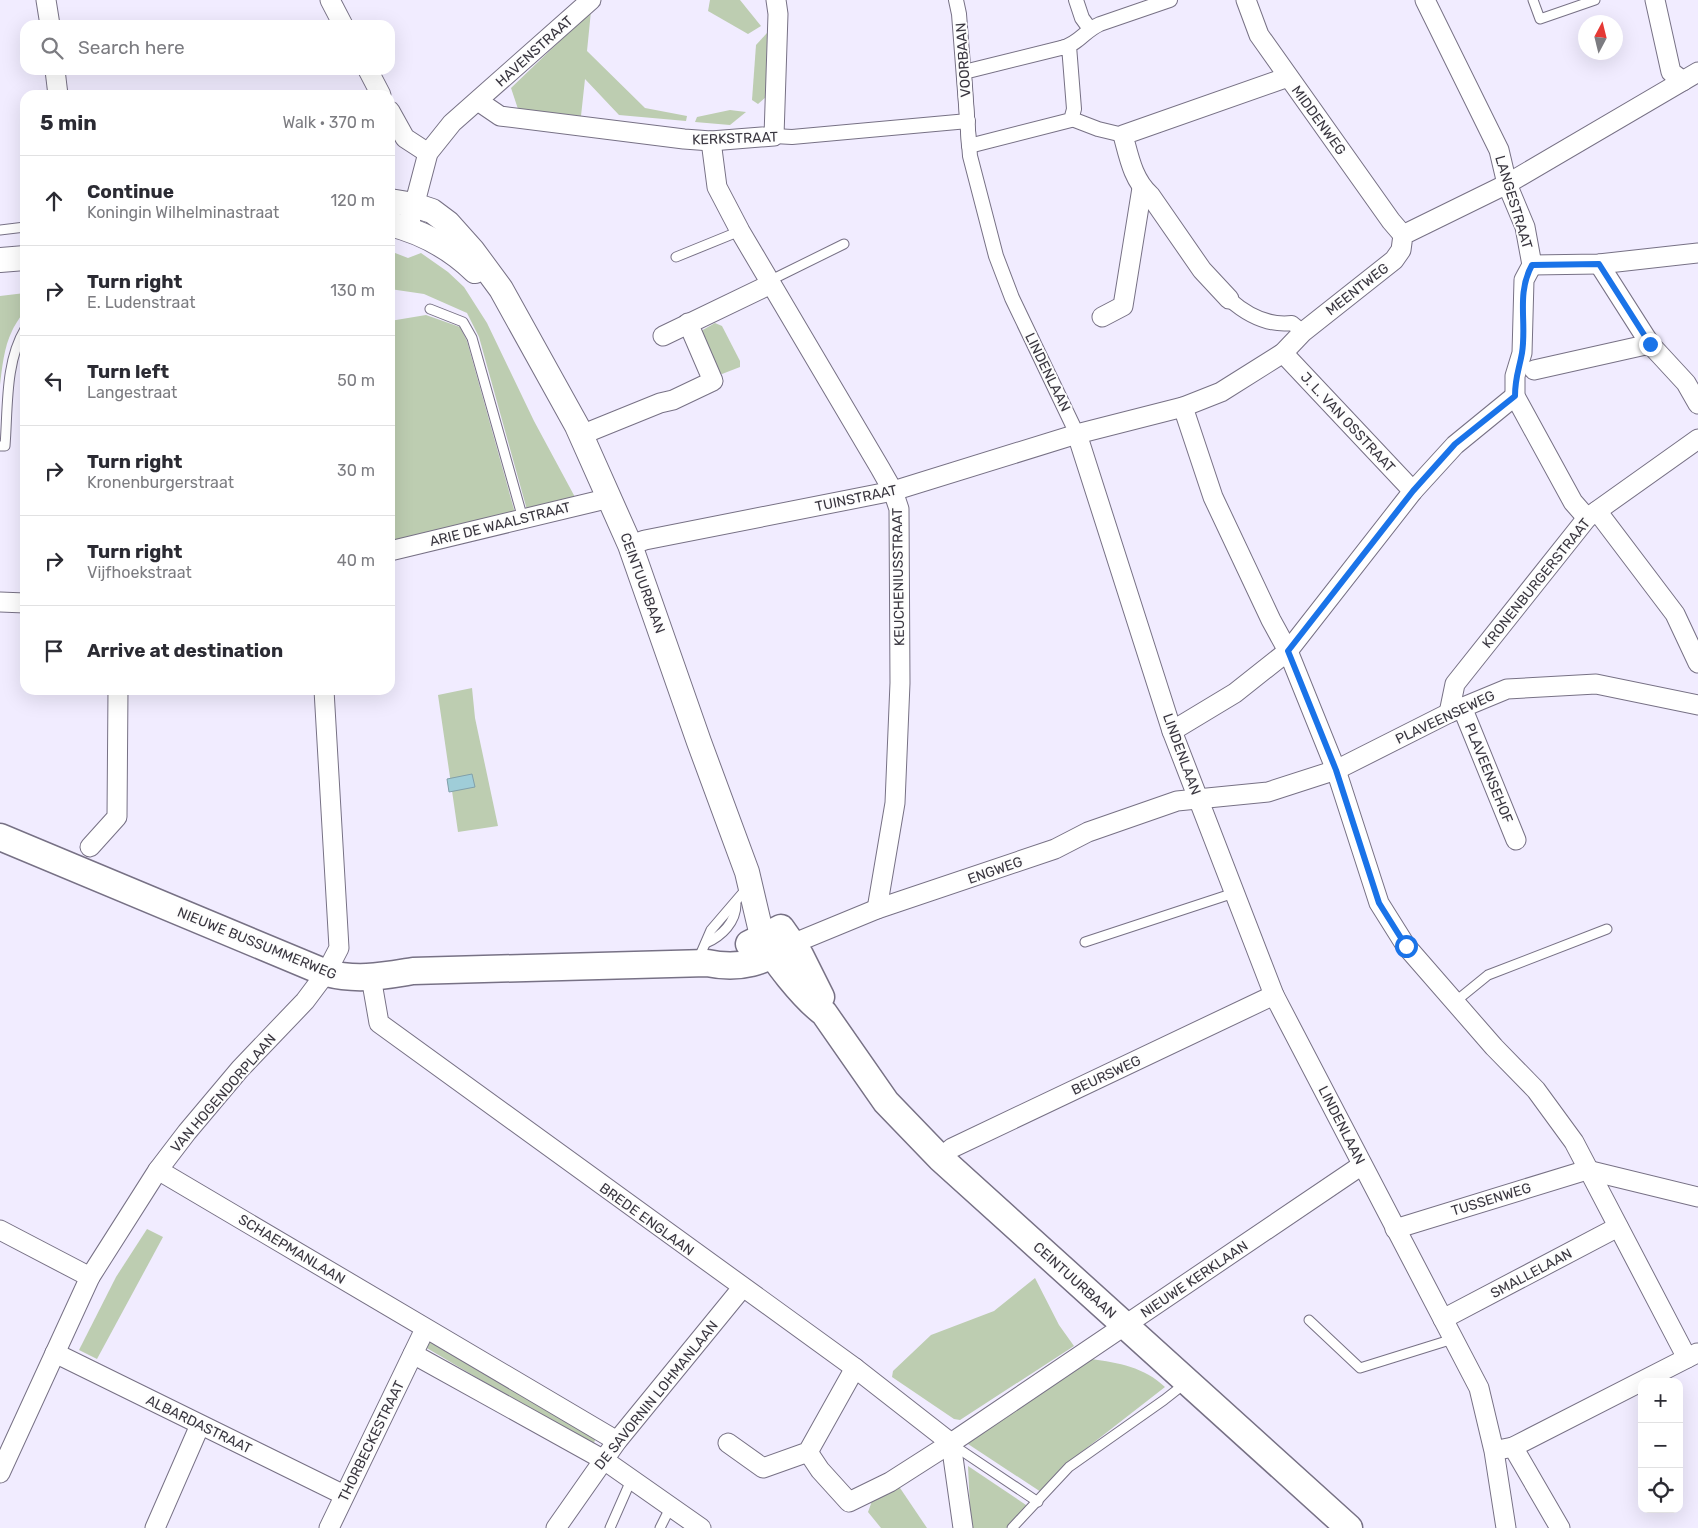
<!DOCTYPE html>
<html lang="en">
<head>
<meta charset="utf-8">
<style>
  :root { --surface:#fff; --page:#f7f7f7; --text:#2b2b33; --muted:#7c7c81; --line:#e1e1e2 }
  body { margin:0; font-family:Rubik,sans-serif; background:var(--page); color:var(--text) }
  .controls { position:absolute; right:15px; bottom:15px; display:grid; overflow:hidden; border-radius:10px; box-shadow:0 5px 20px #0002 }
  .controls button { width:45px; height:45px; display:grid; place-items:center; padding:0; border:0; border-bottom:1px solid var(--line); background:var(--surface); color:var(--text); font:25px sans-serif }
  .compass { position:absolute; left:1578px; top:15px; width:45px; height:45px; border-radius:50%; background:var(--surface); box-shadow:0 5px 20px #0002; rotate:7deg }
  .stop { position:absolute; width:15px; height:15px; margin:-11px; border:4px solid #1a73e8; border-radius:50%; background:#fff }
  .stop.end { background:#1a73e8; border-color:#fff; box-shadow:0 1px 5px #0008 }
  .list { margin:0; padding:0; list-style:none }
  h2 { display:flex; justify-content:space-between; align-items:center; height:65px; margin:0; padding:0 20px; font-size:21px }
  h2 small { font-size:16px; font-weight:400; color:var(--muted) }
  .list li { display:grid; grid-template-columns:32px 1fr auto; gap:15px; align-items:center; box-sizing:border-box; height:90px; padding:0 20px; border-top:1px solid var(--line) }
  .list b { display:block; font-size:19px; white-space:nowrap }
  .list p { margin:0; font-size:16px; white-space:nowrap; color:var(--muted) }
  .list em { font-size:16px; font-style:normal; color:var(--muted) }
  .icon { flex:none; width:28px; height:28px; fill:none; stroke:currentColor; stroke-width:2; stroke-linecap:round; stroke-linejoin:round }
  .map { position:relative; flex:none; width:1698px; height:1528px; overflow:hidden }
  .search { position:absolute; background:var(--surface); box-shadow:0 5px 20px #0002; left:20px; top:20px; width:375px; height:55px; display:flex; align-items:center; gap:12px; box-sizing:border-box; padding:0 18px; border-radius:15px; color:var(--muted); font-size:19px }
  .panel { position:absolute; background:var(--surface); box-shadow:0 5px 20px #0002; left:20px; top:90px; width:375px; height:605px; border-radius:15px }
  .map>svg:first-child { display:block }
  .green { fill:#bdcdb1 }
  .water { fill:#9fcdd8; stroke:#81a0aa }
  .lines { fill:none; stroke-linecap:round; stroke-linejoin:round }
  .service-casing { stroke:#777185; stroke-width:11 }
  .pedestrian-casing { stroke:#777185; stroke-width:16 }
  .minor-casing { stroke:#777185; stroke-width:21 }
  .tertiary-casing { stroke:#777185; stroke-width:26 }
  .secondary-casing { stroke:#777185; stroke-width:29 }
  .service { stroke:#fff; stroke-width:9 }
  .pedestrian { stroke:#fff; stroke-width:14 }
  .minor { stroke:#fff; stroke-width:19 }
  .tertiary { stroke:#fff; stroke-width:24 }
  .secondary { stroke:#fff; stroke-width:26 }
  .route { stroke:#1a73e8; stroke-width:6 }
  .labels { text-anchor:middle; stroke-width:4; stroke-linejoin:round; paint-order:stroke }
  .street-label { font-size:14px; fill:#3a3740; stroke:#fdfdfd }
</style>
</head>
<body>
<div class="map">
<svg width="1698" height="1528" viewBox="0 0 1698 1528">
  <rect width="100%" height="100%" fill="#f1ecff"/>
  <g class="green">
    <path d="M710 0H740L761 26 748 34 708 11Z"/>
    <path d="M591 11 587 51 645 108 687 116 686 121 619 115 585 79 581 116 518 109 511 88Z"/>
    <path d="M767 33 766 97 758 104 752 100 756 45Z"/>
    <path d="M730 110 746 112 730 125 695 122 697 117Z"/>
    <path d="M390 251 408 258 421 253 448 272 464 287 487 323 534 421 576 499 527 510 479 337 467 313 424 294 390 289Z"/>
    <path d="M25 293C25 318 22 311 12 331 4 347 2 368 0 385V296Z"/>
    <path d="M426 315 460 327 467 341 515 513 390 541V321Z"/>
    <path d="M715 323 722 326 740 361V367L722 374 719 373 701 331Z"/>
    <path d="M472 688 475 718 498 826 458 832 438 695Z"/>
    <path d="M147 1229 163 1237 97 1359 79 1350 116 1277Z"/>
    <path d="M1035 1278 1059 1325 1074 1346 960 1420 954 1419 892 1377 893 1371 931 1335 994 1311Z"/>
    <path d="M429 1340 596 1437 594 1443H587L425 1347Z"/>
    <path d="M1091 1359C1119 1363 1144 1367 1165 1387L1061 1468 1041 1492 968 1444 970 1436Z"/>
    <path d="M968 1466 1029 1507 1006 1528H971Z"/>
    <path d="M898 1485 927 1528H881L868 1512 872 1501Z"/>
  </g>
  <path class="water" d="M472 774 475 787 449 792 447 779Z"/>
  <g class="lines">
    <g class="service-casing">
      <g id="service">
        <path d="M1533 0 1540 19 1595 0"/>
        <path d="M0 230 25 227"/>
        <path d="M676 257 740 231"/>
        <path d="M769 281 844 244"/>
        <path d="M430 309 463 322 472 338 523 519"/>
        <path d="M0 446H5C8 408 5 362 25 329"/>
        <path d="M1085 942 1234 893"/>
        <path d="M706 943C722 936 736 922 736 904"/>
        <path d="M698 960 711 930 747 888"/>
        <path d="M1456 1001 1488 975 1607 929"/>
        <path d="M1309 1320 1360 1368 1453 1339"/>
        <path d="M953 1445 1038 1502"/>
        <path d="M610 1528 632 1478"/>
        <path d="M660 1528 671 1506"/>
        <path d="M1012 1528 1069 1467 1164 1400 1178 1389 1183 1382"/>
      </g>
    </g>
    <g class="pedestrian-casing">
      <g id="pedestrian">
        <path d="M956 0 959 14 970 156 996 256 1012 298 1077 434"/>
        <path d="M1076 0 1082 18 1090 29"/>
        <path d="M1069 46 1074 109 1071 120 969 146 964 72Z"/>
        <path d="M1062 48C1080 43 1084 31 1100 24L1170 0"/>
        <path d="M1072 119 1098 129 1123 135"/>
        <path d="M774 136 792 137 968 121"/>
        <path d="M1229 299C1247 315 1268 326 1292 323L1303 332"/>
      </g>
    </g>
    <g class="minor-casing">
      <g id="minor">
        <path d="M46 0 50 25"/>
        <path d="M330 0 343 25"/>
        <path d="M1246 0 1259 35 1391 221 1403 235"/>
        <path d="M1425 0 1499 150 1507 184 1525 227 1532 265 1524 280 1522 353 1515 376V396L1573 502 1587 518"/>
        <path d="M1655 0 1671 72 1683 81"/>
        <path d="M55 70 58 95"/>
        <path d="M368 70 381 95"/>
        <path d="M478 101 500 116 684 139 711 141 774 136 778 14 776 0"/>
        <path d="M390 111 405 138 428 153"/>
        <path d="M711 141 717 187 740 231 880 468 893 491 899 509 900 683 895 803 877 909"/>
        <path d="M408 229 428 153 452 123 591 0"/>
        <path d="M1599 264 1650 344 1686 383 1698 404"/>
        <path d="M1532 265 1599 264 1698 253"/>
        <path d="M1229 299 1202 270 1150 195C1133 180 1129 157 1123 135L1288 77"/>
        <path d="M1102 317 1123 306 1142 188"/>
        <path d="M663 336 771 284"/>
        <path d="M1283 353 1413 491"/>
        <path d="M1534 370 1650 344"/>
        <path d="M1183 407 1213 497 1271 620 1288 651 1336 770 1379 903 1406 946 1494 1047 1536 1090 1574 1142 1687 1358"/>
        <path d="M1077 434 1172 731 1274 995 1479 1388 1494 1451 1506 1528"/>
        <path d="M581 435 660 403 673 400 713 381 688 323"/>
        <path d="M1597 511 1675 614 1698 663"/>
        <path d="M630 545 645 540 893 491 1077 434 1183 407 1221 392 1283 353 1303 332 1394 260 1401 250 1403 235 1507 184 1698 72"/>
        <path d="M390 551 610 498"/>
        <path d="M0 602 25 603"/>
        <path d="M1462 707 1516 840"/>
        <path d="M1449 713 1455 684 1587 518 1698 439"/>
        <path d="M1172 731 1235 693 1288 651 1413 491 1455 445 1515 396"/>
        <path d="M90 847 117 817 118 690"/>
        <path d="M792 944 877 909 1055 849 1088 832 1177 801 1268 792 1336 770 1449 713 1507 689 1596 684 1698 705"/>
        <path d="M371 977 379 1023 855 1368 951 1443"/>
        <path d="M940 1158 952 1148 1274 995"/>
        <path d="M158 1170 617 1441"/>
        <path d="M1587 1170 1698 1197"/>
        <path d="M1395 1229 1587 1170"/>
        <path d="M0 1230 90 1277"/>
        <path d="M1443 1319 1618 1227"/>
        <path d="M55 1353 344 1495"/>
        <path d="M413 1354 604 1460 701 1528"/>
        <path d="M728 1443 763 1468 808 1452 855 1368"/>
        <path d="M951 1443 963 1528"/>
        <path d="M1513 1447 1697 1353"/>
        <path d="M1503 1449 1513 1447 1560 1528"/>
        <path d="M808 1452 820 1470 849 1502 890 1482 951 1443 1362 1165"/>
        <path d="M0 1473 90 1277 158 1170 187 1132 240 1069 305 1001 326 973 339 948 324 690"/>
        <path d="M155 1528 200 1425"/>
        <path d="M329 1528 425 1329"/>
        <path d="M556 1528 617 1441 742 1288"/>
      </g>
    </g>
    <g class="tertiary-casing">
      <g id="tertiary">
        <path d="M390 201 414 205 432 211 448 223 473 251 501 289 577 426 630 545 699 742 747 872 762 936"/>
        <path d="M390 224C422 232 451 248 475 271"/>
        <path d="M0 260 25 258"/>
      </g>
    </g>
    <g class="secondary-casing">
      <g id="secondary">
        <path d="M0 837 326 973C358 981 382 976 413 971L707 963C741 970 764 962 792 944"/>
        <path d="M762 936C771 958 805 999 824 1013L886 1102 940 1158 1349 1528"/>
        <path d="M749 944 781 928 800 955 821 997"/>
      </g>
    </g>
    <use href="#service" class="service"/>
    <use href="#pedestrian" class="pedestrian"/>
    <use href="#minor" class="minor"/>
    <use href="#tertiary" class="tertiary"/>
    <use href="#secondary" class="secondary"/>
  </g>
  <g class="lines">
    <path class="route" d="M1406 946 1379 903 1336 770 1288 651 1413 491 1455 444 1515 396C1515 377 1519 370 1522 353 1527 322 1516 294 1532 265L1599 264 1650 344"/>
  </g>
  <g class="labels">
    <g class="street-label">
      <text transform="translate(534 51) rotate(-42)" y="5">HAVENSTRAAT</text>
      <text transform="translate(963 60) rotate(-94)" y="5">VOORBAAN</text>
      <text transform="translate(1319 120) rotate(54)" y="5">MIDDENWEG</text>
      <text transform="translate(735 138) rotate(-2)" y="5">KERKSTRAAT</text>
      <text transform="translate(1514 202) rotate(73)" y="5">LANGESTRAAT</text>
      <text transform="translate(1357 289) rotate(-38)" y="5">MEENTWEG</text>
      <text transform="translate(1048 372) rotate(64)" y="5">LINDENLAAN</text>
      <text transform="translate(1348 422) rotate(47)" y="5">J. L. VAN OSSTRAAT</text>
      <text transform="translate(856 498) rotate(-12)" y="5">TUINSTRAAT</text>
      <text transform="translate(500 524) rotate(-14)" y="5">ARIE DE WAALSTRAAT</text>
      <text transform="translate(898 577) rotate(-91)" y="5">KEUCHENIUSSTRAAT</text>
      <text transform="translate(643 583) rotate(70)" y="5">CEINTUURBAAN</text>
      <text transform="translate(1536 583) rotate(-51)" y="5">KRONENBURGERSTRAAT</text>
      <text transform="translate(1445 717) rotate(-25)" y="5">PLAVEENSEWEG</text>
      <text transform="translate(1182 754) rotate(70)" y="5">LINDENLAAN</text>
      <text transform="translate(1489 773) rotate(68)" y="5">PLAVEENSEHOF</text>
      <text transform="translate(995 870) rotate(-19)" y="5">ENGWEG</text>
      <text transform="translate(257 943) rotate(22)" y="5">NIEUWE BUSSUMMERWEG</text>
      <text transform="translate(1106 1075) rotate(-25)" y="5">BEURSWEG</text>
      <text transform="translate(223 1093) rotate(-49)" y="5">VAN HOGENDORPLAAN</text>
      <text transform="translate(1342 1125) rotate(63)" y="5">LINDENLAAN</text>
      <text transform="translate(1491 1199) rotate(-17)" y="5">TUSSENWEG</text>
      <text transform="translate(647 1219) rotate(36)" y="5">BREDE ENGLAAN</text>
      <text transform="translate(292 1249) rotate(31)" y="5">SCHAEPMANLAAN</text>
      <text transform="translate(1531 1273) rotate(-28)" y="5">SMALLELAAN</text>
      <text transform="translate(1194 1279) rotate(-34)" y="5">NIEUWE KERKLAAN</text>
      <text transform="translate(1075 1280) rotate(42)" y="5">CEINTUURBAAN</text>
      <text transform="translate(656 1395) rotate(-51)" y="5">DE SAVORNIN LOHMANLAAN</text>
      <text transform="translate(199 1424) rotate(26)" y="5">ALBARDASTRAAT</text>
      <text transform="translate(371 1441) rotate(-64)" y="5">THORBECKESTRAAT</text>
    </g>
  </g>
</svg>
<div class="controls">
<button>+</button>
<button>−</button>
<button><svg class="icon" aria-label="locate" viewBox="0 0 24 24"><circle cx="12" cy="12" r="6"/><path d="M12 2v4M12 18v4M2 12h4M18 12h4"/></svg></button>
</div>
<svg class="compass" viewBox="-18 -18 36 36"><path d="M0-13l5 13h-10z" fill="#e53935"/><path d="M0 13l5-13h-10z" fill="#7c7c81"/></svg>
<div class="stop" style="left:1406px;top:946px"></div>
<div class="stop end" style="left:1650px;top:344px"></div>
<div class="search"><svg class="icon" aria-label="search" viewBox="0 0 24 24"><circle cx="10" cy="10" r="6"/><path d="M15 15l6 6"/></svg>Search here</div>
<section class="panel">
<h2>5 min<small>Walk · 370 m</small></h2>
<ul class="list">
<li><svg class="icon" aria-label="ahead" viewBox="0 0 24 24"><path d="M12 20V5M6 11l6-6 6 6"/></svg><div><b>Continue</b><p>Koningin Wilhelminastraat</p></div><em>120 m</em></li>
<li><svg class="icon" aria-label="right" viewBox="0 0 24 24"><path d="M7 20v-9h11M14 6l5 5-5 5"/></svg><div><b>Turn right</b><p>E. Ludenstraat</p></div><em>130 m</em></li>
<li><svg class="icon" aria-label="left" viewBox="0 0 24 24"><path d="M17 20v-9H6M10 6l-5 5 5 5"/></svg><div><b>Turn left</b><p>Langestraat</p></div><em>50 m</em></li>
<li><svg class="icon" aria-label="right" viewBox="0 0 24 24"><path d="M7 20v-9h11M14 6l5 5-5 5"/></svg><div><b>Turn right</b><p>Kronenburgerstraat</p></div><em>30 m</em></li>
<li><svg class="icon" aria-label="right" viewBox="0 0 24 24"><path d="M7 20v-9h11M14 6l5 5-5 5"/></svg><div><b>Turn right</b><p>Vijfhoekstraat</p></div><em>40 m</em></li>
<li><svg class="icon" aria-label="arrive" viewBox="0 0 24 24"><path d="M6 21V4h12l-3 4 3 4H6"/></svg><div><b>Arrive at destination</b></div></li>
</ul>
</section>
</div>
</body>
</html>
